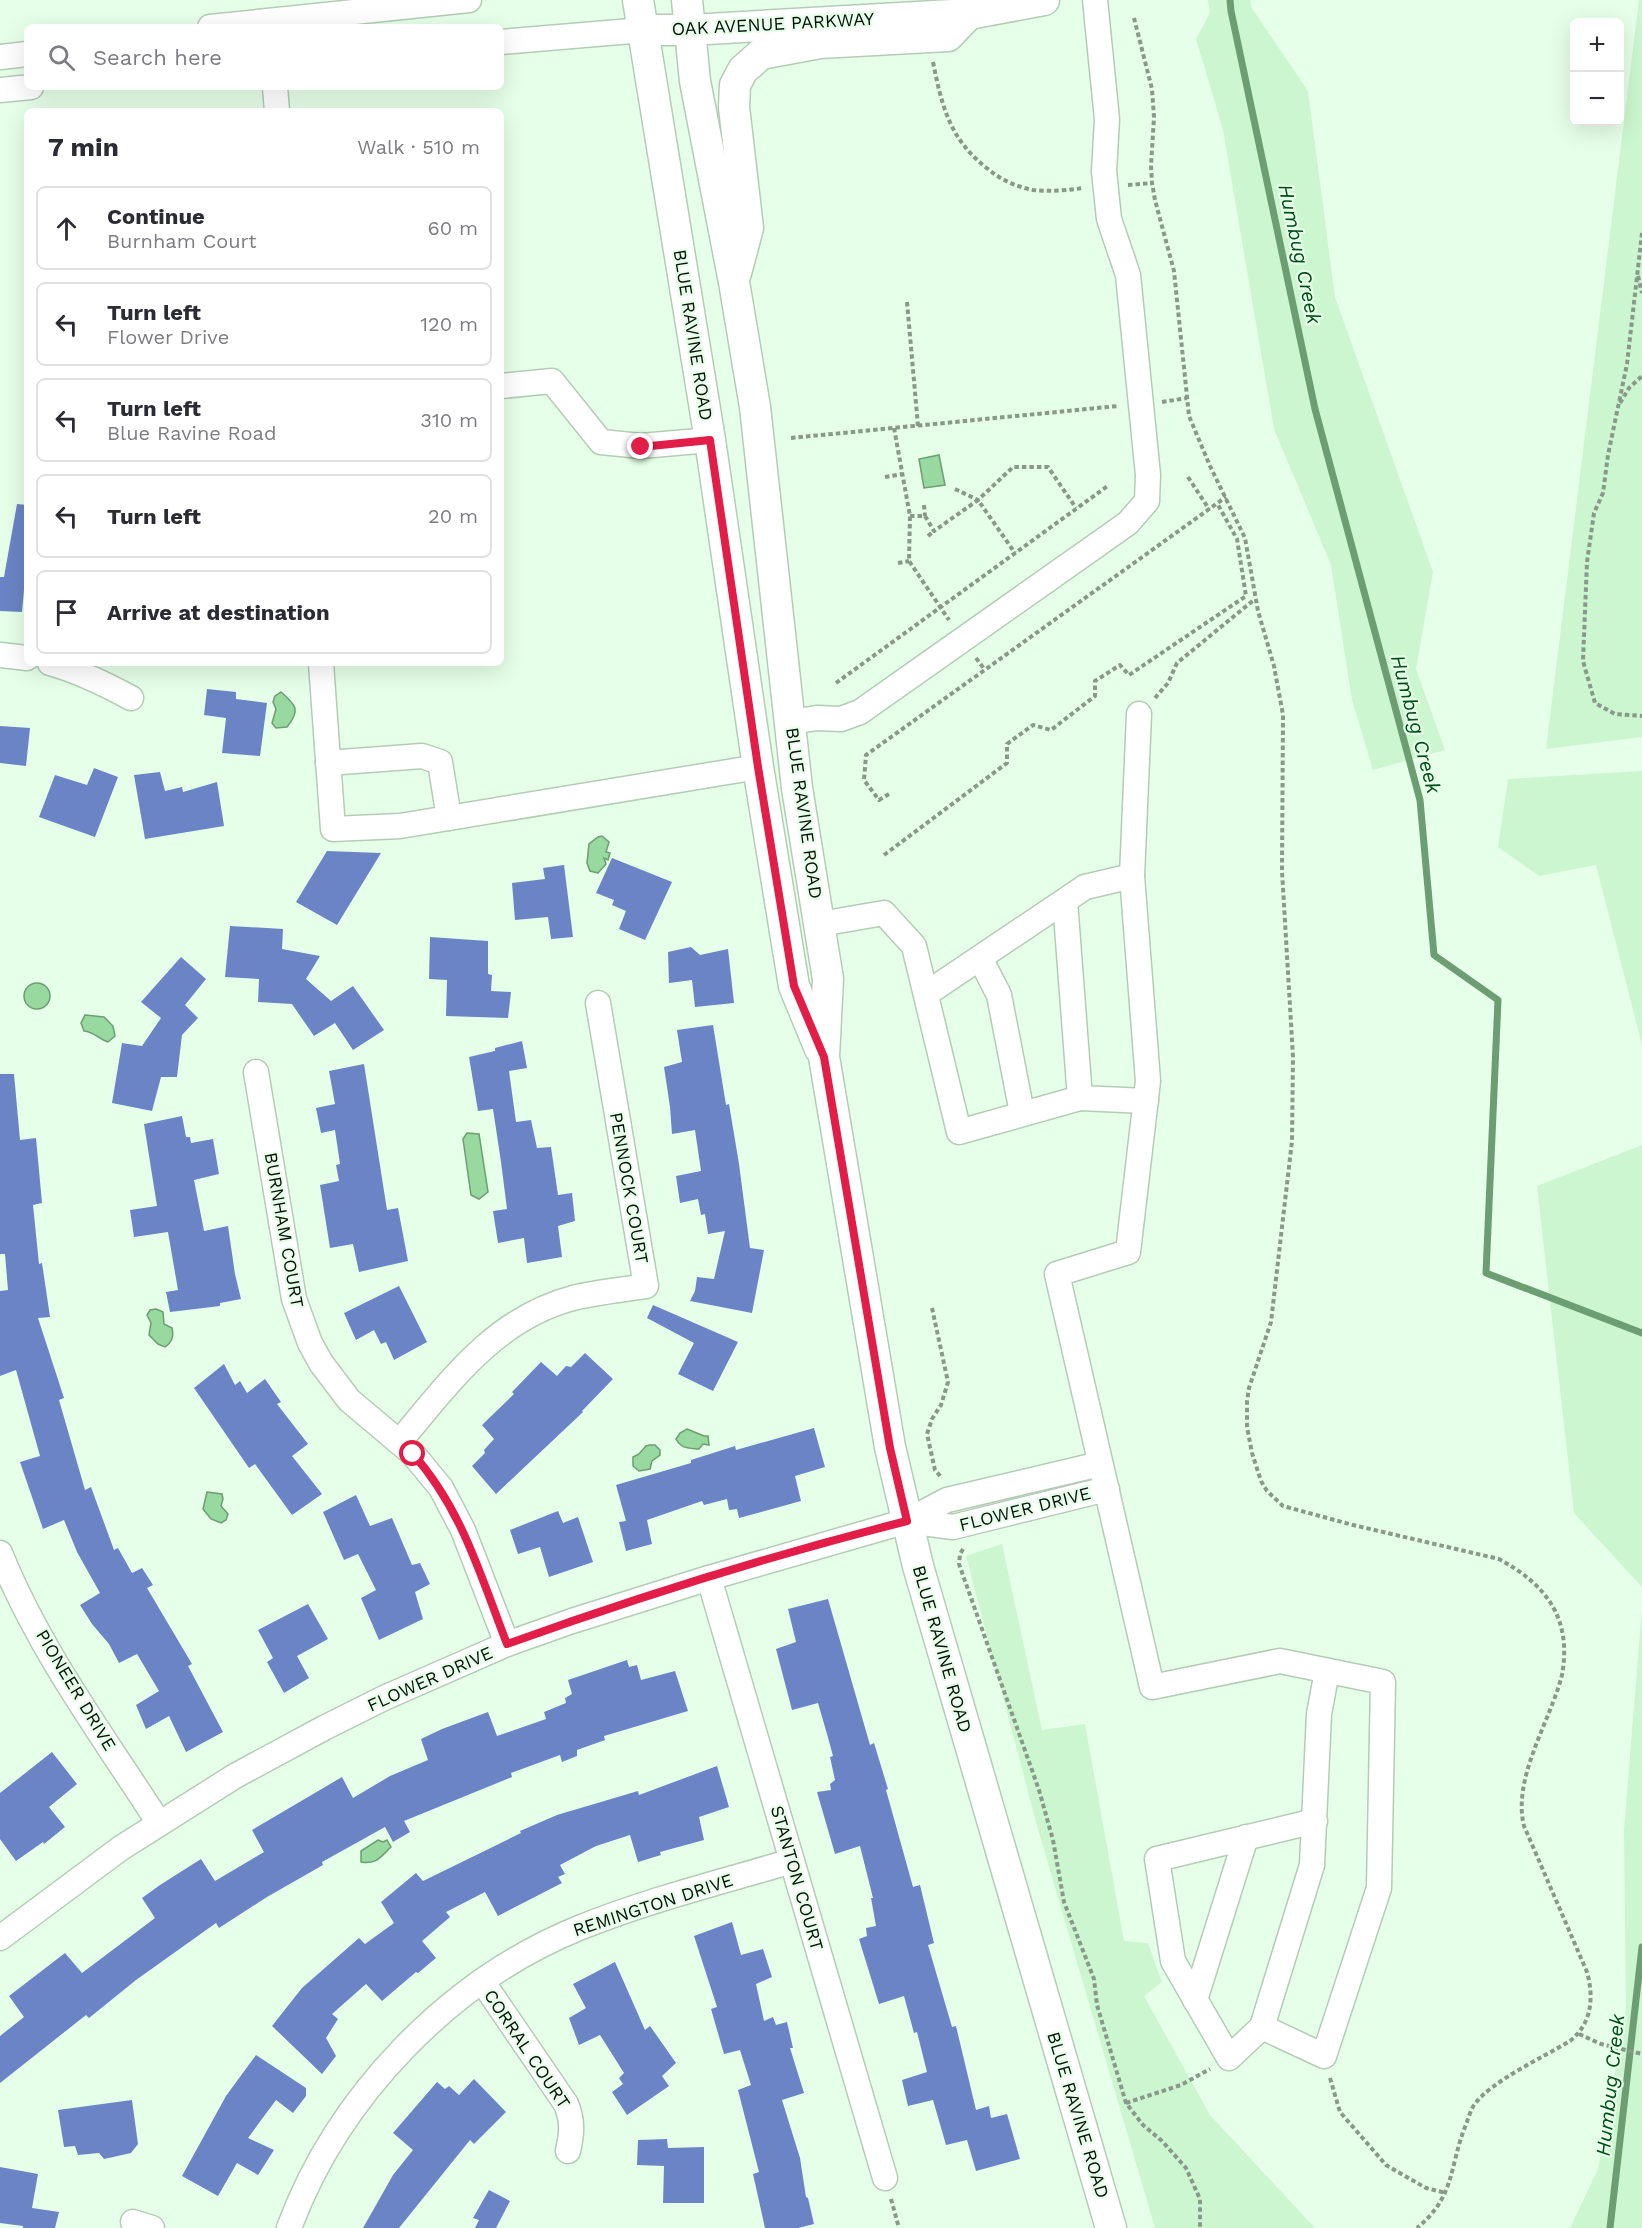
<!DOCTYPE html>
<html lang="en">
<head>
<meta charset="utf-8">
<style>
  :root { --surface:#fff; --page:#f2f2f3; --text:#2b2b33; --muted:#7c7c81; --line:#e1e1e2 }
  body { margin:0; font-family:"Work Sans",sans-serif; background:var(--page); color:var(--text) }
  .controls { position:absolute; right:18px; top:18px; display:grid; overflow:hidden; border-radius:9px; box-shadow:0 6px 24px #0002 }
  .controls button { width:54px; height:54px; display:grid; place-items:center; padding:0; border:0; border-bottom:2px solid var(--line); background:var(--surface); color:var(--text); font:30px sans-serif }
  .stop { position:absolute; width:18px; height:18px; margin:-14px; border:4px solid #e11d48; border-radius:50%; background:#fff }
  .stop.end { background:#e11d48; border-color:#fff; box-shadow:0 2px 6px #0008 }
  .list { margin:0; padding:0; list-style:none }
  h2 { display:flex; justify-content:space-between; align-items:center; height:78px; margin:0; padding:0 24px; font-size:26px }
  h2 small { font-size:20px; font-weight:400; color:var(--muted) }
  .list li { display:grid; grid-template-columns:39px 1fr auto; gap:18px; align-items:center; box-sizing:border-box; height:84px; margin:0 12px 12px; padding:0 12px; border:2px solid var(--line); border-radius:9px }
  .list b { display:block; font-size:22px; white-space:nowrap }
  .list p { margin:0; font-size:20px; white-space:nowrap; color:var(--muted) }
  .list em { font-size:20px; font-style:normal; color:var(--muted) }
  .icon { flex:none; width:33px; height:33px; fill:none; stroke:currentColor; stroke-width:2; stroke-linecap:round; stroke-linejoin:round }
  .map { position:relative; flex:none; width:1642px; height:2228px; overflow:hidden }
  .search { position:absolute; background:var(--surface); box-shadow:0 6px 24px #0002; left:24px; top:24px; width:480px; height:66px; display:flex; align-items:center; gap:15px; box-sizing:border-box; padding:0 21px; border-radius:9px; color:var(--muted); font-size:22px }
  .panel { position:absolute; background:var(--surface); box-shadow:0 6px 24px #0002; left:24px; top:108px; width:480px; height:558px; border-radius:9px }
  .map>svg:first-child { display:block }
  .green { fill:#ccf6cf }
  .water { fill:#98d99f; stroke:#6d9d72; stroke-width:1.5 }
  .lines { fill:none; stroke-linecap:round; stroke-linejoin:round }
  .stream { stroke:#6d9d72; stroke-width:7 }
  .building { fill:#6a84c5 }
  .minor-casing { stroke:#b4ccb6; stroke-width:27 }
  .major-casing { stroke:#b4ccb6; stroke-width:33 }
  .path { stroke:#889989; stroke-width:4; stroke-dasharray:4.5 3; stroke-linecap:butt }
  .minor { stroke:#fff; stroke-width:24 }
  .major { stroke:#fff; stroke-width:30 }
  .route { stroke:#e11d48; stroke-width:8 }
  .labels { text-anchor:middle; stroke-width:4.5; stroke-linejoin:round; paint-order:stroke }
  .street-label { font-size:18px; fill:#081009; stroke:#e6ffe8 }
  .water-label { font-size:20px; font-style:italic; fill:#004b16; stroke:#e6ffe8 }
</style>
</head>
<body>
<div class="map">
<svg width="1642" height="2228" viewBox="0 0 1642 2228">
  <rect width="100%" height="100%" fill="#e6ffe8"/>
  <g class="green">
    <path d="M1208 0H1250L1251 7 1308 91 1335 297 1433 572 1416 669 1445 750 1373 770 1352 700 1331 565 1274 429 1223 130 1196 39 1210 13Z"/>
    <path d="M1639 0H1642V737L1546 749Z"/>
    <path d="M1642 771V1045L1596 865 1539 876 1498 847 1508 779Z"/>
    <path d="M1642 1145V1587L1574 1513 1537 1186Z"/>
    <path d="M1002 1544 1042 1730 1085 1724 1124 1941 1148 1943 1162 1982 1144 1996 1210 2115 1315 2228H1155L1037 1826 966 1556Z"/>
    <path d="M1642 1608V2228H1570L1598 2169 1626 2010 1624 1830Z"/>
  </g>
  <g class="water">
    <path d="M939 455 945 485 924 488 919 459Z"/>
    <path d="M281 692C296 705 301 710 287 727L276 728 272 723 276 709 273 702 275 696Z"/>
    <path d="M602 836 609 842 606 852 610 853 608 860 604 858 606 864 598 873 590 871 587 863 589 844 598 837Z"/>
    <circle cx="37" cy="996" r="13"/>
    <path d="M85 1015 104 1017 113 1026 115 1036 108 1042C98 1039 95 1032 84 1031L81 1023Z"/>
    <path d="M467 1133 479 1134 488 1192 479 1199 471 1195 463 1139Z"/>
    <path d="M156 1309 163 1312 164 1324 172 1328C174 1337 172 1342 165 1347L158 1344 149 1335 151 1323 147 1315 150 1310Z"/>
    <path d="M687 1429 704 1436H708L709 1445 703 1444 699 1449C689 1448 681 1449 676 1439L680 1433Z"/>
    <path d="M650 1445H655L660 1450V1455L652 1461 650 1469 639 1471 633 1466V1457L639 1454 646 1446Z"/>
    <path d="M207 1492 222 1494 223 1499 221 1506 228 1514 226 1520 221 1523 211 1519 203 1509Z"/>
    <path d="M378 1840 383 1842 387 1840 391 1847C381 1856 377 1865 361 1862V1851Z"/>
  </g>
  <g class="lines">
    <g class="stream">
      <path d="M1230 0 1231 11 1315 409 1420 800 1434 955 1498 1000 1486 1273 1642 1333"/>
      <path d="M1610 2228 1642 1947"/>
    </g>
  </g>
  <g class="building">
    <path d="M17 504 27 505V590H24L22 612 0 611V577H4Z"/>
    <path d="M207 689 236 692V699L267 703 260 756 222 753 226 718 204 715Z"/>
    <path d="M0 726 30 728 26 766 0 763Z"/>
    <path d="M94 768 118 777 95 837 39 817 55 775 87 785Z"/>
    <path d="M160 772 165 791 182 787 183 792 217 782 224 826 145 839 134 775Z"/>
    <path d="M327 851 381 853 337 925 296 902Z"/>
    <path d="M612 858 672 882 645 940 619 929 626 911 612 905 614 900 596 893Z"/>
    <path d="M564 865 573 937 551 939 548 917 515 920 512 883 545 879 543 868Z"/>
    <path d="M230 926 283 929 282 949 320 956 306 979 331 1001 353 986 384 1030 353 1050 335 1023 314 1036 292 1004 258 1002 259 979 225 977Z"/>
    <path d="M430 937 488 941V974L492 975 491 991 511 992 508 1018 446 1016 447 980 429 979Z"/>
    <path d="M691 947 700 955 728 949 734 1003 695 1007 692 980 669 983 668 952Z"/>
    <path d="M181 957 206 979 185 1005 198 1018 182 1035 177 1077H161L152 1111 112 1103 122 1043 142 1046 161 1018 141 1002Z"/>
    <path d="M713 1025 726 1105 729 1104 739 1164 750 1248 764 1250 752 1313 690 1301 695 1291 697 1277 714 1279 725 1231 708 1234 705 1214 701 1215 698 1199 680 1203 676 1176 701 1171 695 1130 672 1134 670 1107 664 1067 682 1062 677 1030Z"/>
    <path d="M522 1041 527 1068 509 1071 516 1122 531 1120 537 1148 551 1147 558 1195 572 1193 575 1221 558 1226 562 1257 527 1263 524 1238 498 1243 493 1211 507 1209 501 1162 493 1109 478 1111 469 1057 495 1051V1048Z"/>
    <path d="M364 1064 387 1210 398 1208 408 1261 359 1272 353 1244 330 1248 320 1185 339 1181 336 1165 340 1164 335 1130 321 1133 316 1108 335 1104 329 1071Z"/>
    <path d="M0 1074H14L20 1140 36 1138 42 1203 33 1205 39 1264 42 1263 50 1317 38 1318 64 1398 59 1400 85 1490 91 1487 114 1550 118 1548 132 1573 142 1568 153 1585 147 1588 192 1664 188 1666 223 1732 186 1752 169 1716 146 1729 136 1705 159 1691 137 1654 119 1663 109 1644 92 1624 80 1605 100 1593 77 1552 64 1520 43 1529 20 1462 40 1456 16 1370 0 1376V1291L8 1290 5 1254H0Z"/>
    <path d="M182 1116 186 1137H190L191 1143 213 1139 219 1174 194 1180 204 1231 228 1226 235 1274 241 1299 220 1303V1306L170 1312 166 1292 178 1290 168 1232 134 1237 130 1210 157 1206 144 1124Z"/>
    <path d="M399 1286 427 1342 394 1360 386 1342 381 1344 374 1330 356 1340 344 1313Z"/>
    <path d="M653 1305 738 1342 713 1391 678 1374 694 1343 647 1318Z"/>
    <path d="M585 1353 613 1379 582 1411 583 1412 496 1494 472 1466 485 1453 484 1450 494 1439 482 1425 514 1394 512 1392 541 1362 557 1376 566 1366 571 1367Z"/>
    <path d="M224 1364 235 1385 240 1381 247 1393 265 1379 281 1402 277 1404 308 1444 292 1456 322 1494 292 1515 255 1464 249 1468 194 1388Z"/>
    <path d="M814 1428 825 1467 795 1476 801 1501 739 1518 737 1509 729 1510 727 1499 704 1505 702 1501 647 1520 652 1544 626 1551 619 1522 626 1521 616 1485 691 1463V1460L735 1446 736 1450Z"/>
    <path d="M356 1495 370 1526 392 1518 412 1565 420 1563 430 1584 415 1592 423 1619 379 1640 361 1598 376 1590 358 1554 344 1560 323 1512Z"/>
    <path d="M558 1511 563 1523 578 1517 593 1562 549 1577 540 1547 518 1554 510 1530Z"/>
    <path d="M828 1599 870 1745 874 1743 888 1789 886 1790 913 1887 920 1885 934 1943 928 1945 952 2027 956 2026 976 2110 989 2106 991 2118 1007 2114 1020 2159 976 2171 967 2140 946 2145 933 2100 908 2106 902 2080 927 2072 917 2032 914 2033 904 1996 879 2004 859 1939 867 1936 866 1928 876 1926 871 1898H873L860 1846 835 1854 817 1792 831 1790 830 1784 835 1780 830 1757 833 1756 827 1734 818 1703 792 1710 776 1649 796 1642 788 1609Z"/>
    <path d="M308 1604 328 1639 297 1656 309 1678 284 1693 267 1662 273 1658 258 1630Z"/>
    <path d="M627 1660 629 1667 637 1665 641 1680 675 1671 688 1711 604 1736 605 1740 577 1750V1756L562 1762 560 1755 511 1773 512 1777 404 1821 410 1832 393 1842 385 1827 322 1862 323 1865 267 1897 219 1928 216 1923 136 1980 89 2018 86 2015 0 2083V2036L24 2017 9 1996 65 1953 82 1973 155 1918 142 1898 160 1885 201 1859 215 1881 264 1852 252 1830 342 1777 353 1798 390 1776 428 1760 421 1739 442 1729 488 1712 497 1736 546 1719 544 1712 566 1703 565 1698 572 1694 568 1680Z"/>
    <path d="M52 1752 77 1784 49 1807 65 1827 44 1844 43 1842 16 1861 0 1839V1793Z"/>
    <path d="M717 1766 729 1807 699 1817 704 1840 660 1852 661 1855 638 1862 630 1835 596 1846 560 1865 565 1874 558 1877 562 1883 498 1916 485 1892 446 1912 450 1917 422 1941 436 1958 418 1973 416 1972 382 2001 366 1984 332 2014 338 2019 326 2038 336 2056 322 2074 272 2026 302 1988 359 1938 365 1944 394 1923 381 1902 416 1873 423 1881 521 1833 520 1831 557 1815 638 1791 639 1795Z"/>
    <path d="M732 1922 741 1955 763 1949 772 1977 756 1984 764 2021 773 2017 776 2025 787 2022 793 2048H790L804 2093 782 2100 800 2158 806 2197 808 2198 814 2224 798 2228H765L753 2174 759 2172 738 2090 751 2085 740 2050 724 2054 711 2009 717 2007 694 1936Z"/>
    <path d="M615 1962 645 2030 650 2026 676 2063 662 2076 669 2086 627 2115 612 2092 623 2084 619 2078 624 2073 600 2035 579 2045 569 2018 586 2008 573 1984Z"/>
    <path d="M256 2055 306 2088V2096L293 2113 276 2100 248 2138 274 2150 258 2175 237 2163 218 2196 182 2176 226 2096Z"/>
    <path d="M474 2079 506 2112 474 2144 470 2140 399 2228H363L393 2175 413 2150 393 2133 437 2082 445 2089 449 2086 459 2095Z"/>
    <path d="M132 2100 138 2144 131 2153 104 2159 99 2153 78 2155 75 2146 64 2147 58 2110Z"/>
    <path d="M667 2139 668 2148 704 2147V2203H663L664 2166 637 2165 638 2140Z"/>
    <path d="M0 2167 38 2174 32 2208 59 2212 55 2228H23V2226L0 2223Z"/>
    <path d="M489 2190 510 2201 496 2228H475L479 2220 473 2218Z"/>
  </g>
  <g class="lines">
    <g class="minor-casing">
      <g id="minor">
        <path d="M210 27 469 0"/>
        <path d="M501 42 643 30"/>
        <path d="M0 57 27 54"/>
        <path d="M275 87 277 111"/>
        <path d="M0 90 31 87"/>
        <path d="M501 386 552 381 601 442 641 446 710 440"/>
        <path d="M0 655 27 658"/>
        <path d="M50 663C79 671 105 684 131 698"/>
        <path d="M321 663 333 829 400 826 758 767"/>
        <path d="M1139 714 1132 876 1148 1081 1128 1252 1057 1274 1152 1687 1280 1661 1383 1682 1379 1888 1324 2056 1262 2027 1312 1865 1319 1714 1327 1671"/>
        <path d="M791 722 817 718 841 719 860 712 1128 523 1147 501 1148 475 1128 275 1109 219 1104 171 1107 119 1095 0"/>
        <path d="M328 763 422 756 440 762 449 818"/>
        <path d="M1065 901 1080 1098 1146 1101"/>
        <path d="M820 924 884 913 914 946 959 1132 1080 1098"/>
        <path d="M980 958 999 995 1022 1113"/>
        <path d="M926 994 1085 887 1132 876"/>
        <path d="M256 1072 294 1299 310 1343 321 1363 349 1400 413 1454 441 1488 463 1530 507 1644"/>
        <path d="M400 1441C450 1382 494 1319 573 1298 597 1292 622 1290 646 1286L598 1003"/>
        <path d="M907 1521 953 1527 1107 1489"/>
        <path d="M0 1553C39 1650 103 1736 159 1823"/>
        <path d="M709 1578 885 2178"/>
        <path d="M0 1938 121 1848 235 1776 324 1728 384 1698 507 1644 572 1621 709 1578 907 1521 947 1500 1100 1464"/>
        <path d="M482 1981 566 2104C573 2121 572 2133 568 2151"/>
        <path d="M1195 2000 1246 1837"/>
        <path d="M1262 2027 1229 2058 1173 1961 1157 1859 1315 1821"/>
        <path d="M133 2222 152 2228"/>
        <path d="M289 2228C338 2096 449 1981 579 1928 648 1900 721 1882 792 1861"/>
      </g>
    </g>
    <g class="major-casing">
      <g id="major">
        <path d="M638 0 710 440 758 767 794 986 820 1049"/>
        <path d="M687 0 695 81 734 282 755 407 797 788 828 979 824 1057 890 1447 918 1566 1111 2228"/>
        <path d="M643 30H690L969 14 1044 0"/>
        <path d="M736 273 748 228 734 107 735 85 743 70 761 54 820 43 948 36 969 14"/>
      </g>
    </g>
    <g class="path">
      <path d="M1134 18 1152 89 1154 117 1151 166 1152 183 1155 200 1174 271 1189 416 1210 466 1245 538 1258 611 1274 666 1283 715 1282 871 1293 1057 1292 1141 1271 1322 1249 1388 1247 1401V1427L1252 1453 1261 1481 1267 1491 1283 1506 1353 1525 1499 1559C1547 1585 1572 1619 1562 1675 1550 1722 1512 1778 1524 1826L1587 1972C1594 1998 1592 2023 1570 2041 1544 2057 1491 2081 1474 2105 1470 2111 1468 2120 1465 2127 1449 2168 1455 2197 1417 2228"/>
      <path d="M933 62C942 107 950 140 988 169 1001 180 1017 187 1033 190 1050 192 1068 190 1084 188"/>
      <path d="M1128 185 1152 183"/>
      <path d="M1642 233 1627 364 1608 455 1603 493 1594 513 1587 562 1583 661 1595 703 1615 714 1642 716"/>
      <path d="M1638 276 1642 293"/>
      <path d="M907 302 918 426"/>
      <path d="M1162 402 1187 398"/>
      <path d="M1620 403 1629 388 1642 376"/>
      <path d="M894 428 910 516 909 561 949 620"/>
      <path d="M791 438 1118 406"/>
      <path d="M885 477 902 474"/>
      <path d="M1188 477 1209 509"/>
      <path d="M955 489 978 500 1013 467H1048L1076 508"/>
      <path d="M924 505 925 516"/>
      <path d="M910 516H925L934 531 978 500 1015 553"/>
      <path d="M928 536 934 531"/>
      <path d="M898 563 909 561"/>
      <path d="M976 658 985 670"/>
      <path d="M836 683 1109 485"/>
      <path d="M1155 698 1168 683 1177 663 1255 599"/>
      <path d="M889 794 879 800 864 780 866 755 1226 497"/>
      <path d="M884 855 1007 763V744L1033 725 1051 730 1095 696V681L1120 665 1129 675 1246 596 1237 539 1217 503"/>
      <path d="M932 1308 948 1382 941 1405 932 1419 927 1434 935 1470 942 1478"/>
      <path d="M963 1549 960 1554 959 1564 1039 1790 1053 1840 1064 1902 1094 1979 1097 2005 1126 2103 1143 2125 1162 2141 1186 2168 1200 2199V2228"/>
      <path d="M1579 2034 1601 2044 1642 2054"/>
      <path d="M1330 2078 1340 2112 1386 2165 1426 2188 1446 2193"/>
      <path d="M1126 2103 1181 2085 1210 2069"/>
      <path d="M891 2199 899 2228"/>
    </g>
    <use href="#minor" class="minor"/>
    <use href="#major" class="major"/>
  </g>
  <g class="lines">
    <path class="route" d="M413 1454C462 1509 481 1577 507 1644 638 1597 772 1555 907 1521L890 1448 824 1057 794 986 758 767 710 440 641 447"/>
  </g>
  <g class="labels">
    <g class="street-label">
      <text transform="translate(773 24) rotate(-3)" y="6">OAK AVENUE PARKWAY</text>
      <text transform="translate(693 335) rotate(81)" y="6">BLUE RAVINE ROAD</text>
      <text transform="translate(804 813) rotate(82)" y="6">BLUE RAVINE ROAD</text>
      <text transform="translate(629 1188) rotate(80)" y="6">PENNOCK COURT</text>
      <text transform="translate(284 1230) rotate(80)" y="6">BURNHAM COURT</text>
      <text transform="translate(1025 1509) rotate(-14)" y="6">FLOWER DRIVE</text>
      <text transform="translate(942 1649) rotate(74)" y="6">BLUE RAVINE ROAD</text>
      <text transform="translate(430 1679) rotate(-24)" y="6">FLOWER DRIVE</text>
      <text transform="translate(76 1690) rotate(59)" y="6">PIONEER DRIVE</text>
      <text transform="translate(797 1878) rotate(74)" y="6">STANTON COURT</text>
      <text transform="translate(653 1905) rotate(-18)" y="6">REMINGTON DRIVE</text>
      <text transform="translate(527 2049) rotate(56)" y="6">CORRAL COURT</text>
      <text transform="translate(1078 2115) rotate(73)" y="6">BLUE RAVINE ROAD</text>
    </g>
    <g class="water-label">
      <text transform="translate(1300 254) rotate(78)" y="7">Humbug Creek</text>
      <text transform="translate(1416 724) rotate(75)" y="7">Humbug Creek</text>
      <text transform="translate(1610 2085) rotate(-84)" y="7">Humbug Creek</text>
    </g>
  </g>
</svg>
<div class="controls">
<button>+</button>
<button>−</button>
</div>
<div class="stop" style="left:413px;top:1454px"></div>
<div class="stop end" style="left:641px;top:447px"></div>
<div class="search"><svg class="icon" aria-label="search" viewBox="0 0 24 24"><circle cx="10" cy="10" r="6"/><path d="M15 15l6 6"/></svg>Search here</div>
<section class="panel">
<h2>7 min<small>Walk · 510 m</small></h2>
<ul class="list">
<li><svg class="icon" aria-label="ahead" viewBox="0 0 24 24"><path d="M12 20V5M6 11l6-6 6 6"/></svg><div><b>Continue</b><p>Burnham Court</p></div><em>60 m</em></li>
<li><svg class="icon" aria-label="left" viewBox="0 0 24 24"><path d="M17 20v-9H6M10 6l-5 5 5 5"/></svg><div><b>Turn left</b><p>Flower Drive</p></div><em>120 m</em></li>
<li><svg class="icon" aria-label="left" viewBox="0 0 24 24"><path d="M17 20v-9H6M10 6l-5 5 5 5"/></svg><div><b>Turn left</b><p>Blue Ravine Road</p></div><em>310 m</em></li>
<li><svg class="icon" aria-label="left" viewBox="0 0 24 24"><path d="M17 20v-9H6M10 6l-5 5 5 5"/></svg><div><b>Turn left</b></div><em>20 m</em></li>
<li><svg class="icon" aria-label="arrive" viewBox="0 0 24 24"><path d="M6 21V4h12l-3 4 3 4H6"/></svg><div><b>Arrive at destination</b></div></li>
</ul>
</section>
</div>
</body>
</html>
